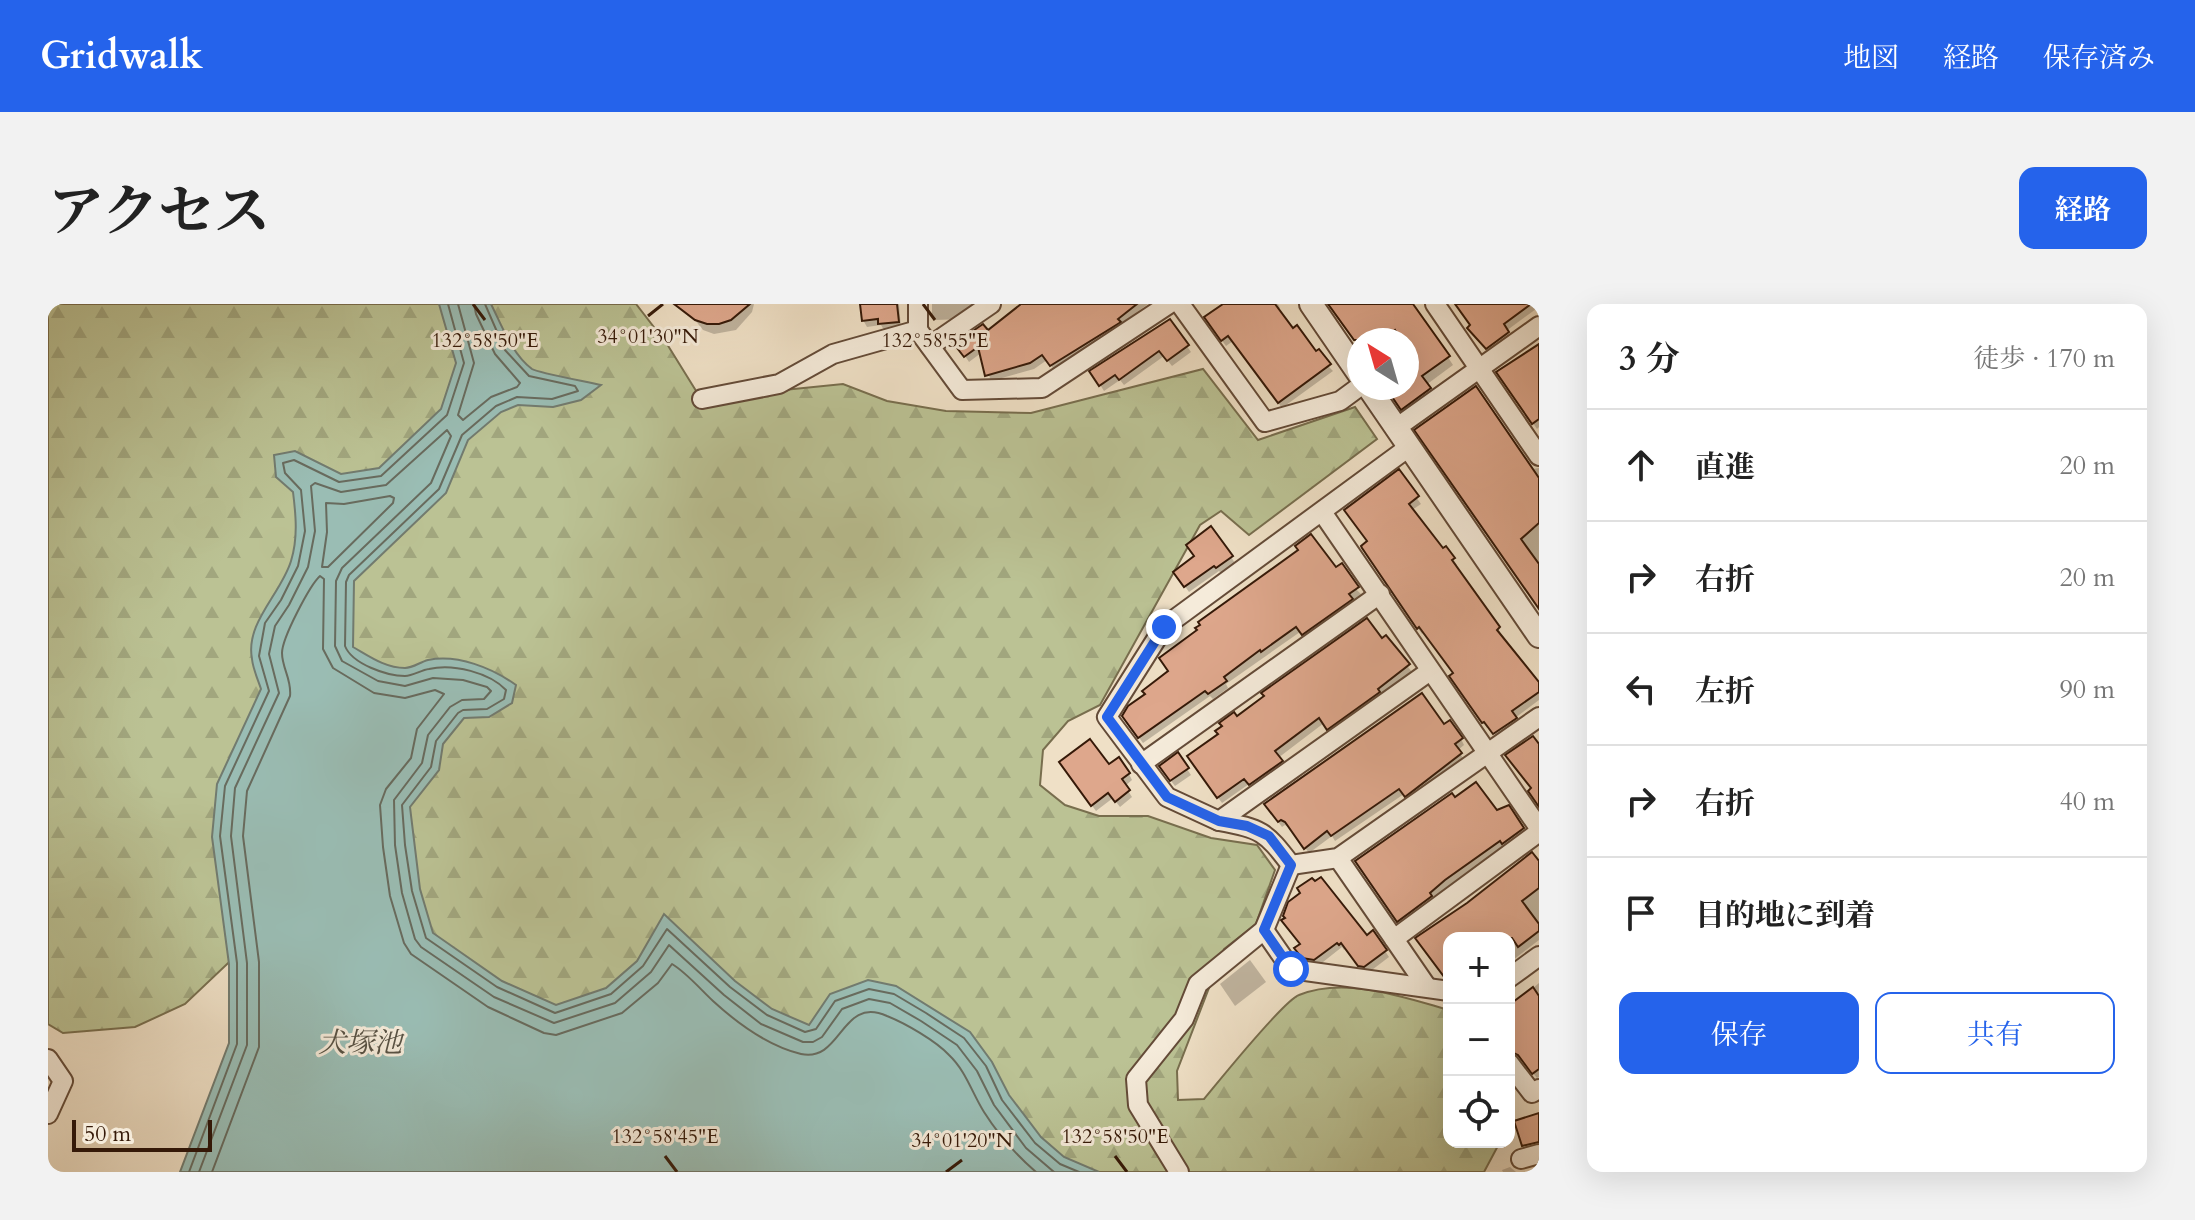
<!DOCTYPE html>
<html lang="ja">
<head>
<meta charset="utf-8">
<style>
  :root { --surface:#fff; --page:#f2f2f2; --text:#222; --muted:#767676; --line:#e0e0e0; --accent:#2563eb }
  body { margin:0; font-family:Cardo,"Noto Serif JP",serif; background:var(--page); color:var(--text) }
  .controls { position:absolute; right:24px; bottom:24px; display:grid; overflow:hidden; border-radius:16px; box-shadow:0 8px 32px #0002 }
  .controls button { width:72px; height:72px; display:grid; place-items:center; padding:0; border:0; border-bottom:2px solid var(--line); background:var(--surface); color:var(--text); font:40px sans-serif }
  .compass { position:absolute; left:1299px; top:24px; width:72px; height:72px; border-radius:50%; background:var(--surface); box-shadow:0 8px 32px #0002; rotate:323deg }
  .scale { position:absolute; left:24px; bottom:20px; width:140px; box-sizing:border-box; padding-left:8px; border:4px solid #351908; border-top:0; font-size:22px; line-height:28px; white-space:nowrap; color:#351908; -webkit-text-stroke:6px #f5ebda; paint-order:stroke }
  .stop { position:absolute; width:24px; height:24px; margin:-18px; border:6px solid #2563eb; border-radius:50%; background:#fff }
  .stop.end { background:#2563eb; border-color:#fff; box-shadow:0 2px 8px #0008 }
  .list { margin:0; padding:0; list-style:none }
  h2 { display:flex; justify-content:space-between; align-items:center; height:104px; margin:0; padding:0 32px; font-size:34px }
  h2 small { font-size:26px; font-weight:400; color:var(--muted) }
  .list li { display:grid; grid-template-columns:52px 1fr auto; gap:24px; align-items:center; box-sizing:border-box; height:112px; padding:0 32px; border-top:2px solid var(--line) }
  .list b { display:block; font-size:30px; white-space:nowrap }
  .list em { font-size:26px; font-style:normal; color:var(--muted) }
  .actions { display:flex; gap:16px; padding:24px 32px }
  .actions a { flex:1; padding:18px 0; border:2px solid var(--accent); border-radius:16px; text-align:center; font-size:28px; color:var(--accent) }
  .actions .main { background:var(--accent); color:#fff }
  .icon { flex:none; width:44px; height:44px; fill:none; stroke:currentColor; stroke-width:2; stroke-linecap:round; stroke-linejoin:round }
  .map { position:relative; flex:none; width:1491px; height:868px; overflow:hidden; border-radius:16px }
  header { display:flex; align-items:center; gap:48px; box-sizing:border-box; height:112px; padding:0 40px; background:var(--accent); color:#fff }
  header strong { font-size:38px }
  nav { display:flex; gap:44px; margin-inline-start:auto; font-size:28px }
  .intro { display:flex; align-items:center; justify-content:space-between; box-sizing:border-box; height:192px; padding:0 48px }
  h1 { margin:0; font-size:56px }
  .button { padding:20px 36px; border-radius:16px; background:var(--accent); color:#fff; font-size:28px; font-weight:700 }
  main { display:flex; gap:48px; padding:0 48px }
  aside { flex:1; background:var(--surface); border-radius:16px; box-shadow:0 8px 32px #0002 }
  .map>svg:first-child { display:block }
  .forest { fill:url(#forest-firs); stroke:#786e4e; stroke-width:2 }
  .water { fill:#9abdb4; stroke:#727b6f; stroke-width:2 }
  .shadow { fill:#0003 }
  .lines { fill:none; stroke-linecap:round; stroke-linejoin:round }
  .shore { stroke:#686b5e; stroke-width:2 }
  .building { fill:#dea78c; stroke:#351908; stroke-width:2 }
  .minor-casing { stroke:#644b38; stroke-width:22 }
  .tertiary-casing { stroke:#644b38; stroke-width:26 }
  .minor { stroke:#f5ebda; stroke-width:18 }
  .tertiary { stroke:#f5ebda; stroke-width:22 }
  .route { stroke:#2563eb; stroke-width:10 }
  .ticks { fill:none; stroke:#351908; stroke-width:3 }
  .labels { text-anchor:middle; stroke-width:6; stroke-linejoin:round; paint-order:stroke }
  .water-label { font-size:28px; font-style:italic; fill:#585244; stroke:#f5ebda }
  .ticks-label { font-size:20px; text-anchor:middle; fill:#351908; stroke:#f5ebda; stroke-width:6; stroke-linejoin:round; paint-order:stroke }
</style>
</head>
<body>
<header>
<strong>Gridwalk</strong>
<nav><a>地図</a><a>経路</a><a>保存済み</a></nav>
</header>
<div class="intro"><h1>アクセス</h1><a class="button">経路</a></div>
<main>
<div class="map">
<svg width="1491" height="868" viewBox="0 0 1491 868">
  <defs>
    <pattern id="forest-firs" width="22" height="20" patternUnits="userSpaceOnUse" patternTransform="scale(2)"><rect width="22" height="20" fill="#bbc294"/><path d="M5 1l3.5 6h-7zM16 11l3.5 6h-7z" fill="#a1a67e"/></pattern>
  </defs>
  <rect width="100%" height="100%" fill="#efe0c6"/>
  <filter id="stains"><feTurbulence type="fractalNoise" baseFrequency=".0025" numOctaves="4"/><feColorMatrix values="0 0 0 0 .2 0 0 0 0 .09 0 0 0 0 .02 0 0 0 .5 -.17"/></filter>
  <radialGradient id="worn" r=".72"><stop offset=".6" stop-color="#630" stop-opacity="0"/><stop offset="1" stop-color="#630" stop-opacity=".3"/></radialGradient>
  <path class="forest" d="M0 0H588L619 40 650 90 726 87 795 80 839 97 898 107 983 109 1155 65 1210 136 1307 103 1329 135 1201 231 1173 207 1152 221 1052 401 1020 417 995 446 992 481 1017 501 1051 512H1100L1163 534 1209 541 1227 566 1208 620 1176 645 1129 767 1130 796 1156 795C1171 777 1235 697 1251 691 1297 672 1355 693 1401 706V838H1452L1436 868H655L514 745 216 625 137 700 87 723 15 729 0 720Z"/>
  <path class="water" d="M391 0H443C454 22 464 50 484 65 490 69 541 78 553 81L533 96 505 103 470 101 453 108 420 136 398 189 306 277 305 343C321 352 337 364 357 364 365 364 372 358 380 356 410 350 444 364 468 381L464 399 441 413 416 414 395 440 391 466 362 503 372 585 385 629 454 677 508 701 558 684 589 657 616 610 687 677 724 705 761 721 782 690 820 676 848 682 922 728 944 758 961 791 993 833 1016 853 1051 868H132L181 739V660L164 533 169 480 213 385C210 376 205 365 204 355 197 319 233 290 243 257 250 234 248 212 245 188L228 173 226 151 247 147 293 170 331 164 393 105 408 59Z"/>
  <g class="shadow">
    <path d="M634 0H706L704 8 688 26 666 30 655 26Z"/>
    <path d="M814 0H851L853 24 836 26 833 21 819 23 815 16Z"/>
    <path d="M884 0H927L912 15 888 16 884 10Z"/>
    <path d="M979 0H1100L1007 67 999 56 986 65 943 77 933 49 921 58 913 46Z"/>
    <path d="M1179 0H1230L1232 4 1229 6 1245 27 1285 67 1234 104 1185 37 1178 42 1162 20Z"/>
    <path d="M1280 0H1365L1405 61 1378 81 1386 94 1359 113 1339 84H1359V36H1311V42Z"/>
    <path d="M1408 0H1491V9L1488 5 1458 27 1463 36 1443 50 1425 30 1424 22Z"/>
    <path d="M1122 18 1143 48 1124 62 1116 52 1076 81 1072 76 1056 87 1044 68Z"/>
    <path d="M1491 41V123L1489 125 1454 74Z"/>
    <path d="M1373 132 1485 165 1491 164V302Z"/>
    <path d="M1350 168 1373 200 1364 206 1394 247 1405 255 1409 261 1406 263 1450 324 1453 330 1451 332 1491 382V396L1467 414 1471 421 1450 435 1441 423 1439 424 1407 378V370L1376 328 1374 330 1320 251 1321 238Z"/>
    <path d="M1148 253H1183L1187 259 1173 269 1171 267 1141 288 1131 274Z"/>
    <path d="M1288 266 1313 290 1304 297 1307 302 1259 336 1252 328 1178 380 1180 384 1165 395 1162 392 1095 439 1080 419Z"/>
    <path d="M1337 334 1364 368 1284 430 1276 419 1230 454 1236 464 1206 486 1201 480 1174 499 1145 459 1172 431 1189 415Z"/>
    <path d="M1396 423 1413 435 1416 441 1410 446 1416 456 1362 497 1356 490 1287 537 1284 532 1261 549 1243 525 1237 521 1234 523 1222 507Z"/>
    <path d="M1017 465 1081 470 1084 476 1077 482 1084 493 1072 503 1065 494 1048 507Z"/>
    <path d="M1139 465 1143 471 1127 482 1117 469Z"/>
    <path d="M1448 509 1473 523 1477 530 1459 545 1456 542 1400 582 1354 623 1313 564Z"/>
    <path d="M1491 561V636L1461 659V634H1401V678L1373 641Z"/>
    <path d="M1319 634 1337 647 1341 653 1320 669 1315 668 1298 644 1296 646 1294 643 1270 662 1260 660 1249 645Z"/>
    <path d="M1202 656 1218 678 1187 702 1172 680Z"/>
    <path d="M1491 679V773L1489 774 1476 758 1468 754 1461 744V704Z"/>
    <path d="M1491 812V845L1479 848 1476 841Z"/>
    <path d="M1462 863 1468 868H1455L1454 866Z"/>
  </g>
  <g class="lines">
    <g class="shore">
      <path d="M410 0 426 59 410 111 415 116 443 93 469 83 472 79 447 50 428 10 426 0"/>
      <path d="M437 0 457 46 481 72 527 82 530 87 504 95 469 93 448 102 414 131 391 185 301 271 298 278 297 342C304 360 339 372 357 372 365 372 373 366 381 365 405 359 442 369 458 386L456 395 439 405 415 406 410 409 388 437 383 463 354 501 357 541 364 587 378 634 449 683 507 709 563 690 595 662 619 625 682 683 719 711 757 728 768 725 787 697 821 685 846 690 878 709 916 734 938 762 954 796 987 839 1012 860 1031 868"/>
      <path d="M342 192 346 194 345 199 280 263H274L279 228 278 199 296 200Z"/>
      <path d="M141 868 189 740V659L172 532 177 482 221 387 211 352 217 319 233 296 250 262 257 227 253 186 237 169 235 159 246 156 291 178 333 172 399 111 416 59 400 0"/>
      <path d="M151 868 199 741V659L183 532 187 484 231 389 221 350 227 322 241 301 260 263 267 227 263 182 267 179 293 188 338 181 399 126 403 132 383 179 294 264 288 277 287 342 294 357 330 377 357 382 385 374 415 376 439 383 443 387 436 395 414 396 402 403 380 431 374 459 346 496 347 541 354 589 367 635 373 643 446 693 506 719 567 699 603 668 621 641 676 691 713 720 755 738H765L774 733 794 705 821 695 842 699 873 717 909 741 929 767 946 801 978 844 1006 868"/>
      <path d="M164 868 211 743V658L195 532 199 487 242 392C244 376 234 364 234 349 234 334 262 281 272 272L276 275 275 345 285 364 326 389 357 394 387 386 396 390 369 425 363 454 338 485 332 501 335 543 342 592 356 639 363 650 440 703 496 729 508 731 574 709 610 679 624 660C639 669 652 685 665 697 689 719 720 742 753 750 794 759 793 691 839 712 857 719 888 737 901 751 918 767 924 789 936 808 950 830 968 851 988 868"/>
    </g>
  </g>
  <g class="building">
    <path d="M626 0H702L683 16 671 20H659L647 16Z"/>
    <path d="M812 0H849L851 18 830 20V15L814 17Z"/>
    <path d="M973 0H1089L1070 15 1073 18 1002 62 994 51 982 59 937 72 930 43 916 53 906 40 935 20 940 26Z"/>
    <path d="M1175 0H1227L1245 24 1249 21 1268 47 1271 45 1283 60 1230 99 1180 32 1173 37 1156 13Z"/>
    <path d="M1280 0H1365L1402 52 1374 72 1383 84 1353 106 1338 84H1359V36H1353L1347 26 1334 36H1306Z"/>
    <path d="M1407 0H1483L1456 20 1461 28 1438 45 1419 24 1422 21Z"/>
    <path d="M1122 15 1141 41 1119 57 1111 47 1071 76 1067 71 1051 82 1041 67Z"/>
    <path d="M1491 40V115L1484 120 1448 68Z"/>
    <path d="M1428 82 1491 174V219L1473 235 1491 260V305L1366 126Z"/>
    <path d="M1351 165 1371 192 1361 200 1395 244 1398 242 1407 254 1404 256 1452 323 1449 326 1491 378V388L1464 407 1469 414 1445 430 1436 418 1434 419 1401 372 1405 369 1371 323 1369 325 1314 244 1313 242 1319 237 1296 206Z"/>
    <path d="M1163 222 1185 252 1168 264 1166 262 1136 283 1125 268 1146 252 1138 241Z"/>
    <path d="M1263 230 1288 263 1294 259 1311 283 1301 290 1305 295 1254 331 1248 323 1213 348 1212 346 1176 373 1179 377 1160 390 1157 387 1090 434 1074 412 1080 402 1097 390 1094 387 1120 367 1111 354 1149 326 1147 324 1152 321 1150 318 1250 246 1247 242Z"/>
    <path d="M1319 314 1334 334 1338 331 1362 360 1330 385 1332 388 1279 426 1271 414 1227 447 1235 457 1201 481 1196 475 1169 494 1139 452 1170 430 1167 427 1174 422 1171 419 1186 408 1189 412 1216 392 1213 389Z"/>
    <path d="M1374 389 1396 420 1402 416 1415 434 1407 440 1414 449 1357 493 1351 485 1283 532 1279 527 1256 545 1237 518 1233 516 1230 518 1216 500Z"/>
    <path d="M1485 432 1491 440V503L1480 487 1483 484 1457 451Z"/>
    <path d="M1042 435 1061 460 1071 453 1082 469 1074 475 1082 486 1067 498 1060 489 1043 502 1011 458Z"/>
    <path d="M1130 448 1141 464 1122 477 1111 462Z"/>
    <path d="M1428 478 1449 506 1461 501 1476 524 1454 540 1452 537 1397 576 1382 589 1384 592 1349 618 1307 557 1404 489 1407 493Z"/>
    <path d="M1484 548 1491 557V584L1474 597 1491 620V627L1470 643 1464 634H1401V675L1397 674 1367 634 1419 599Z"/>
    <path d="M1273 573 1319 631 1325 626 1339 646 1316 663 1310 662 1293 639 1291 641 1289 639 1266 656 1254 654 1246 644 1252 640 1233 616 1237 614 1235 612 1240 598 1252 589 1249 584 1264 574 1267 577Z"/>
    <path d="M1485 683 1491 692V765L1484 770 1470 751 1461 747V701Z"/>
    <path d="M1491 809V838L1474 842 1466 817Z"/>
  </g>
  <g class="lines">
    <g class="minor-casing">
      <g id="minor">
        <path d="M870 0V26L914 86 994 84 1121 0"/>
        <path d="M1132 0 1217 118 1292 97 1311 83"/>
        <path d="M1387 0 1491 152"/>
        <path d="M882 42 943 0"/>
        <path d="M654 95 731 80 785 50 870 26"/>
        <path d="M1348 124 1491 22"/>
        <path d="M1361 143 1116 323 1059 413 1119 493 1171 517 1382 367"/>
        <path d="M1274 208 1491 524"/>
        <path d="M1093 460 1332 290"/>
        <path d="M1171 517C1214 525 1217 527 1243 561L1290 554 1491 413"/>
        <path d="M1290 554 1346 635 1491 528"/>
        <path d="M1216 626 1243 665 1401 687"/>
        <path d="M1346 635 1379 683"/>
        <path d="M1461 674 1491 652"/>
        <path d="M0 755 15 777 0 810"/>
        <path d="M1461 759 1484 789 1491 785"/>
        <path d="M1473 855 1491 850"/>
        <path d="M1131 868 1090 801 1088 775 1136 715 1150 680 1216 626 1243 561"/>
      </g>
    </g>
    <g class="tertiary-casing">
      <g id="tertiary">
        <path d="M1263 0 1311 70"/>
        <path d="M1321 84 1491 332"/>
      </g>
    </g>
    <use href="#minor" class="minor"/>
    <use href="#tertiary" class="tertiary"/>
  </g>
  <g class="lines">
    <path class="route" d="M1116 323 1059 413 1119 493 1171 517 1199 522 1221 532 1243 561 1216 626 1243 665"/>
  </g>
  <path class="ticks" d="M425 0 437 16M875 0 887 16M600 12 615 0M617 852 629 868M1067 852 1079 868M898 868 914 856"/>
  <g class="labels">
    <g class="water-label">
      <text x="312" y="748">犬塚池</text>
    </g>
  </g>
  <g class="ticks-label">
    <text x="600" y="39">34°01'30"N</text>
    <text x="437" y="43">132°58'50"E</text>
    <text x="887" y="43">132°58'55"E</text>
    <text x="617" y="839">132°58'45"E</text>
    <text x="1067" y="839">132°58'50"E</text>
    <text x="914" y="843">34°01'20"N</text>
  </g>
  <rect width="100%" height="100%" filter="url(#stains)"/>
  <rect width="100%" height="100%" fill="url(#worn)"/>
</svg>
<div class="controls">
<button>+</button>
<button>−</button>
<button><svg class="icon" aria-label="locate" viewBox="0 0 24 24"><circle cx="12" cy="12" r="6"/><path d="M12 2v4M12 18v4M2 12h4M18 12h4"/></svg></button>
</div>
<svg class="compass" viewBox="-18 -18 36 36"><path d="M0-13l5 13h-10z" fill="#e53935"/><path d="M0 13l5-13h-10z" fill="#767676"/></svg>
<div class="scale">50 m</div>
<div class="stop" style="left:1243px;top:665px"></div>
<div class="stop end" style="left:1116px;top:323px"></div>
</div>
<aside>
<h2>3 分<small>徒歩 · 170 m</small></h2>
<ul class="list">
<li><svg class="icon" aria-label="ahead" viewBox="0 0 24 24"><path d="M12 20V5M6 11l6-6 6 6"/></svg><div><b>直進</b></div><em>20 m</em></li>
<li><svg class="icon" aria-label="right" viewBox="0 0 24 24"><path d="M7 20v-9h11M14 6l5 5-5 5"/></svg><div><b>右折</b></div><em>20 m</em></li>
<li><svg class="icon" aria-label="left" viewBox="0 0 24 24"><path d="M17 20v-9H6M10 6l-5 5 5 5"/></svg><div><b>左折</b></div><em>90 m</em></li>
<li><svg class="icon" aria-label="right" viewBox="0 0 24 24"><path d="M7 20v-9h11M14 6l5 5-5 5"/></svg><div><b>右折</b></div><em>40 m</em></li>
<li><svg class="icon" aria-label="arrive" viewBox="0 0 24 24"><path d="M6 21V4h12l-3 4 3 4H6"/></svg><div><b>目的地に到着</b></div></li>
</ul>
<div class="actions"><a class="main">保存</a><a>共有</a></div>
</aside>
</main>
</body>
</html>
